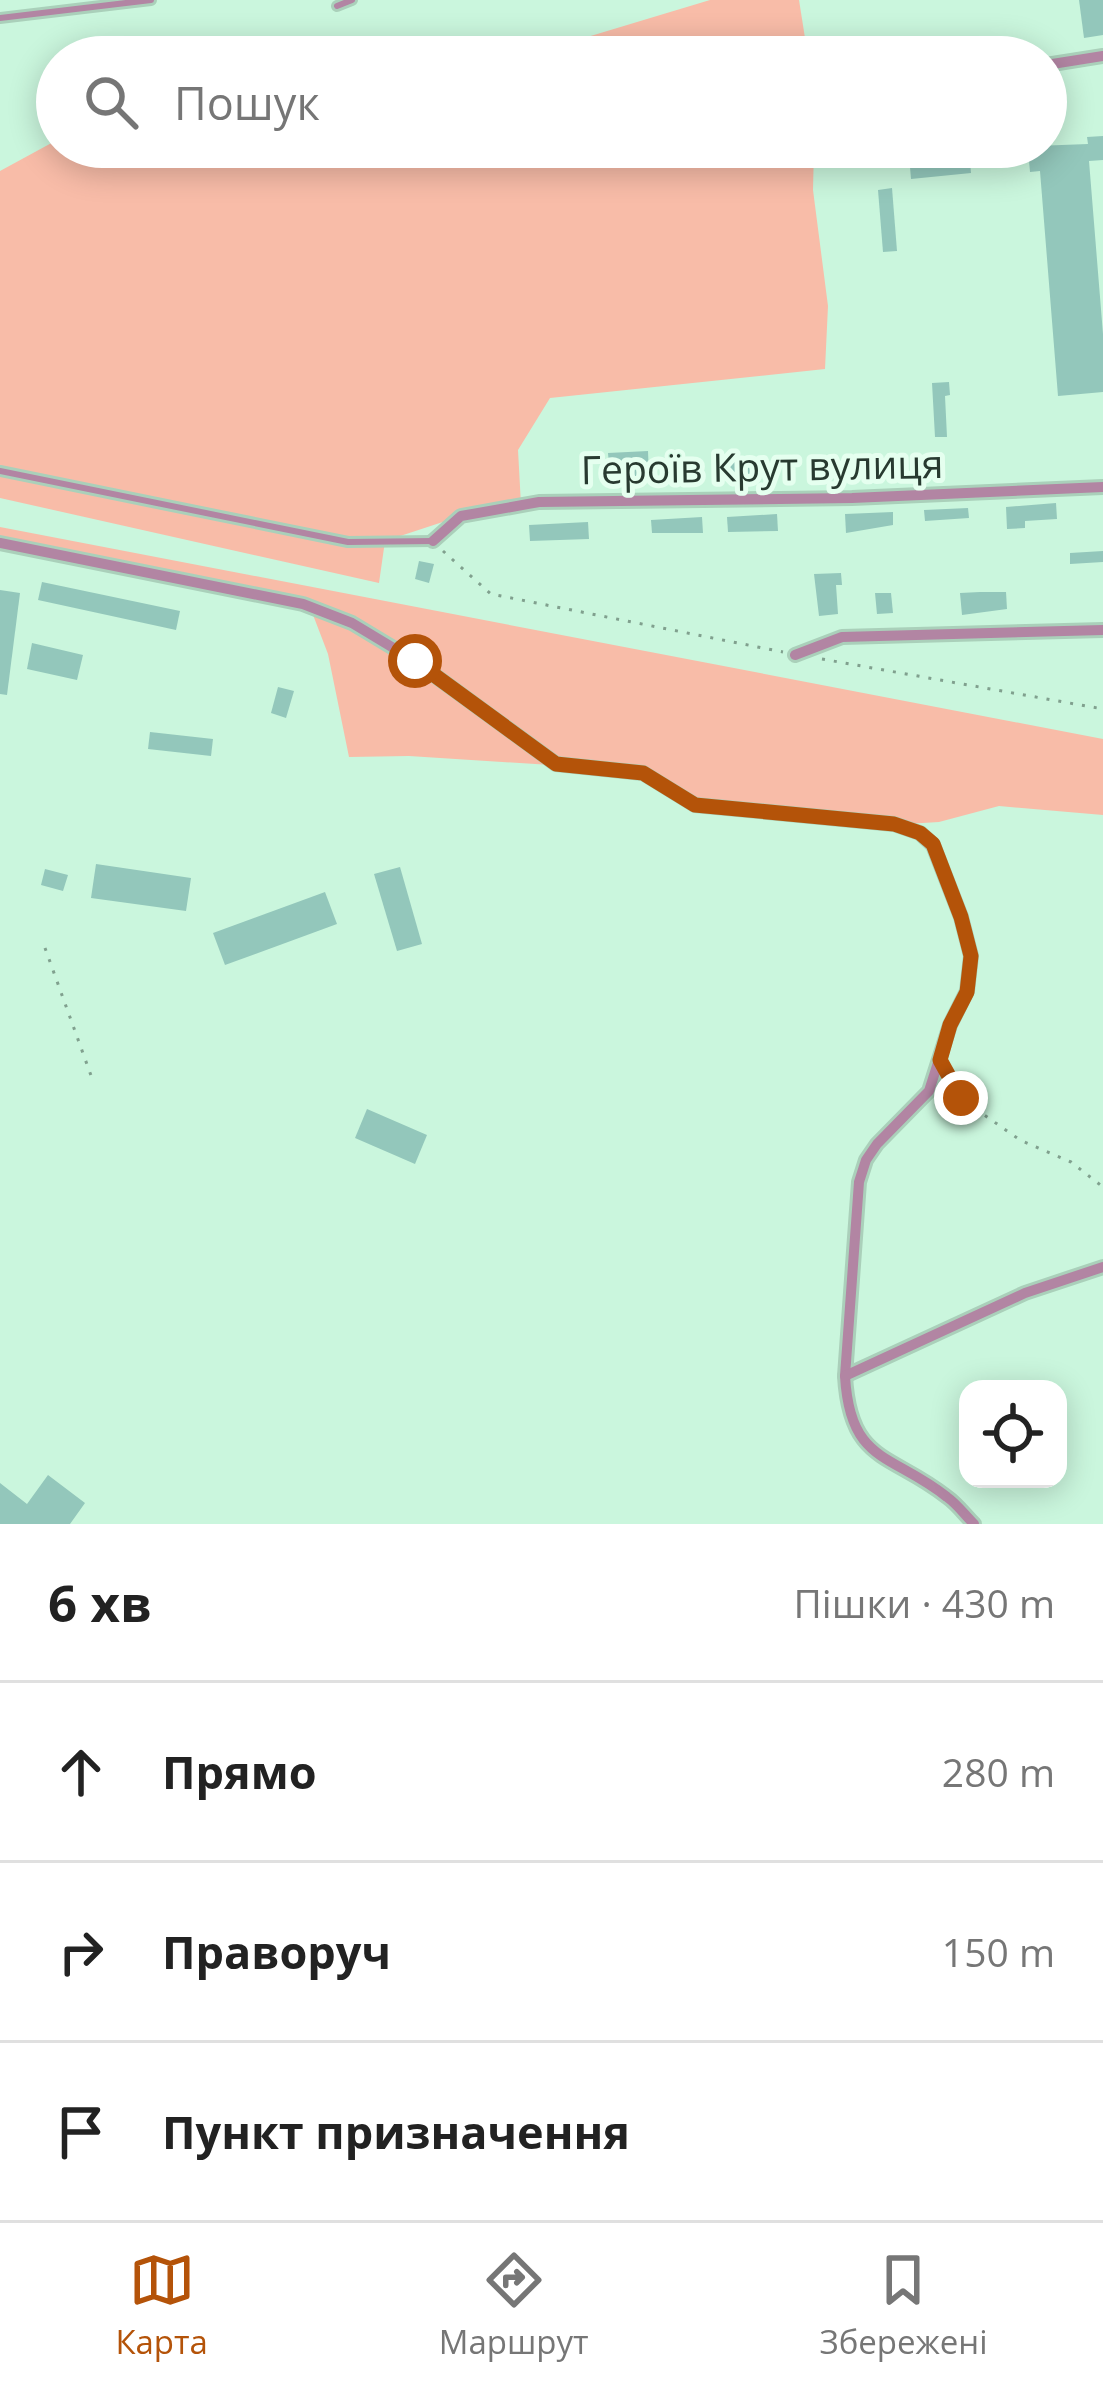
<!DOCTYPE html>
<html lang="uk">
<head>
<meta charset="utf-8">
<style>
  :root { --surface:#fff; --page:#f2f2f2; --text:#222; --muted:#767676; --line:#e0e0e0; --accent:#b45309 }
  body { margin:0; font-family:"Open Sans",sans-serif; background:var(--page); color:var(--text) }
  .controls { position:absolute; right:36px; bottom:36px; display:grid; overflow:hidden; border-radius:24px; box-shadow:0 6px 30px #0003 }
  .controls button { width:108px; height:108px; display:grid; place-items:center; padding:0; border:0; border-bottom:3px solid var(--line); background:var(--surface); color:var(--text); font:60px sans-serif }
  .stop { position:absolute; width:36px; height:36px; margin:-27px; border:9px solid #b45309; border-radius:50%; background:#fff }
  .stop.end { background:#b45309; border-color:#fff; box-shadow:0 3px 12px #0008 }
  .list { margin:0; padding:0; list-style:none }
  h2 { display:flex; justify-content:space-between; align-items:center; height:156px; margin:0; padding:0 48px; font-size:51px }
  h2 small { font-size:39px; font-weight:400; color:var(--muted) }
  .list li { display:grid; grid-template-columns:78px 1fr auto; gap:36px; align-items:center; box-sizing:border-box; height:180px; padding:0 48px; border-top:3px solid var(--line) }
  .list b { display:block; font-size:45px; white-space:nowrap }
  .list em { font-size:39px; font-style:normal; color:var(--muted) }
  .icon { flex:none; width:66px; height:66px; fill:none; stroke:currentColor; stroke-width:2; stroke-linecap:round; stroke-linejoin:round }
  .map { position:relative; flex:none; width:1103px; height:1524px; overflow:hidden }
  .search { position:absolute; background:var(--surface); box-shadow:0 6px 30px #0003; left:36px; right:36px; top:36px; height:132px; display:flex; align-items:center; gap:30px; box-sizing:border-box; padding:0 42px; border-radius:66px; color:var(--muted); font-size:45px }
  .sheet { height:696px; background:var(--surface) }
  nav { display:flex; justify-content:space-around; align-items:center; box-sizing:border-box; height:168px; border-top:3px solid var(--line); background:var(--surface); font-size:33px; color:var(--muted) }
  nav a { display:grid; justify-items:center; gap:6px }
  nav .on { color:var(--accent) }
  .map>svg:first-child { display:block }
  .green { fill:#f8bca8 }
  .building { fill:#93c7bb }
  .lines { fill:none; stroke-linecap:round; stroke-linejoin:round }
  .service-casing { stroke:#aad0ba; stroke-width:12 }
  .minor-casing { stroke:#aad0ba; stroke-width:16 }
  .path { stroke:#80a08e; stroke-width:3; stroke-dasharray:3 9; stroke-linecap:butt }
  .service { stroke:#b285a3; stroke-width:6 }
  .minor { stroke:#b285a3; stroke-width:10 }
  .route { stroke:#b45309; stroke-width:15 }
  .labels { text-anchor:middle; stroke-width:10; stroke-linejoin:round; paint-order:stroke }
  .street-label { font-size:39px; fill:#283a30; stroke:#e5ffef }
</style>
</head>
<body>
<div class="map">
<svg width="1103" height="1524" viewBox="0 0 1103 1524">
  <rect width="100%" height="100%" fill="#caf6dd"/>
  <g class="green">
    <path d="M710 0H799L808 57H521Z"/>
    <path d="M57 140V147H814L813 190 828 306 825 369 550 398 518 450 521 505 461 516 385 541 379 583 0 498V171Z"/>
    <path d="M0 527 1103 739V815L999 806 939 822 906 824 695 805 645 771 409 756 349 757 328 654 310 607 0 543Z"/>
  </g>
  <g class="building">
    <path d="M1079 0H1103V35L1084 38Z"/>
    <path d="M1103 136V160L1089 161 1103 334V392L1058 396 1040 171 1030 172 1029 161 1007 163 1006 147 1088 144 1087 137Z"/>
    <path d="M969 149 971 173 911 179 909 155Z"/>
    <path d="M892 188 897 251 883 252 878 190Z"/>
    <path d="M949 382 950 395 945 396 947 437H935L932 383Z"/>
    <path d="M648 451 649 478 610 480 608 453Z"/>
    <path d="M943 458 944 475 922 476 921 459Z"/>
    <path d="M738 462H774L775 477 722 479 721 463Z"/>
    <path d="M1056 503 1057 519 1025 521V528L1007 529 1006 507Z"/>
    <path d="M968 508 969 518 925 521 924 510Z"/>
    <path d="M893 512V525L846 533 845 514Z"/>
    <path d="M777 514 778 531 728 532 727 517Z"/>
    <path d="M702 517 703 533H652L651 520Z"/>
    <path d="M588 522 589 539 530 541 529 525Z"/>
    <path d="M1103 551V562L1070 564V553Z"/>
    <path d="M419 561 434 564 429 583 415 579Z"/>
    <path d="M841 573 842 585H836L838 614 819 616 814 574Z"/>
    <path d="M42 582 180 611 176 630 38 600Z"/>
    <path d="M0 590 20 593 7 695 0 694Z"/>
    <path d="M980 592H1006L1007 609 962 615 960 593Z"/>
    <path d="M875 593H891L893 613 877 614Z"/>
    <path d="M32 643 83 655 77 680 27 669Z"/>
    <path d="M278 687 294 691 286 718 271 713Z"/>
    <path d="M150 732 213 739 211 756 148 749Z"/>
    <path d="M96 864 191 878 186 911 91 898Z"/>
    <path d="M400 867 422 944 397 951 374 874Z"/>
    <path d="M45 869 68 875 63 891 41 885Z"/>
    <path d="M325 892 337 924 225 965 213 933Z"/>
    <path d="M367 1109 427 1135 415 1164 355 1138Z"/>
    <path d="M48 1475 85 1503 70 1524H0V1483L27 1504Z"/>
  </g>
  <g class="lines">
    <g class="service-casing">
      <g id="service">
        <path d="M337 6 352 0"/>
        <path d="M0 18 151 0"/>
        <path d="M0 471 348 542 433 541"/>
      </g>
    </g>
    <g class="minor-casing">
      <g id="minor">
        <path d="M1046 65 1103 56"/>
        <path d="M433 541 461 516 539 502 852 498 1103 487"/>
        <path d="M0 543 303 604 352 623 415 661 556 764 643 773 695 805 894 824 920 833 933 845 961 917 971 956 967 991 950 1025 929 1091 877 1144 866 1160 859 1182 845 1376C850 1464 892 1453 947 1497 957 1504 965 1515 974 1524"/>
        <path d="M795 655 842 637 1103 630"/>
        <path d="M845 1376 1025 1293 1103 1267"/>
      </g>
    </g>
    <g class="path">
      <path d="M443 551 491 594 783 652"/>
      <path d="M822 659 1103 709"/>
      <path d="M45 948 93 1081"/>
      <path d="M946 1072 960 1098 1020 1140 1071 1162 1103 1187"/>
    </g>
    <use href="#service" class="service"/>
    <use href="#minor" class="minor"/>
  </g>
  <g class="lines">
    <path class="route" d="M415 661 556 764 643 773 695 805 894 824 920 833 933 844 961 917 971 956 967 992 950 1025 940 1060 961 1098"/>
  </g>
  <g class="labels">
    <g class="street-label">
      <text transform="translate(762 467) rotate(-1)" y="14">Героїв Крут вулиця</text>
    </g>
  </g>
</svg>
<div class="controls">
<button><svg class="icon" aria-label="locate" viewBox="0 0 24 24"><circle cx="12" cy="12" r="6"/><path d="M12 2v4M12 18v4M2 12h4M18 12h4"/></svg></button>
</div>
<div class="stop" style="left:415px;top:661px"></div>
<div class="stop end" style="left:961px;top:1098px"></div>
<div class="search"><svg class="icon" aria-label="search" viewBox="0 0 24 24"><circle cx="10" cy="10" r="6"/><path d="M15 15l6 6"/></svg>Пошук</div>
</div>
<section class="sheet">
<h2>6 хв<small>Пішки · 430 m</small></h2>
<ul class="list">
<li><svg class="icon" aria-label="ahead" viewBox="0 0 24 24"><path d="M12 20V5M6 11l6-6 6 6"/></svg><div><b>Прямо</b></div><em>280 m</em></li>
<li><svg class="icon" aria-label="right" viewBox="0 0 24 24"><path d="M7 20v-9h11M14 6l5 5-5 5"/></svg><div><b>Праворуч</b></div><em>150 m</em></li>
<li><svg class="icon" aria-label="arrive" viewBox="0 0 24 24"><path d="M6 21V4h12l-3 4 3 4H6"/></svg><div><b>Пункт призначення</b></div></li>
</ul>
</section>
<nav>
<a class="on"><svg class="icon" aria-label="map" viewBox="0 0 24 24"><path d="M3 6l6-2 6 2 6-2v14l-6 2-6-2-6 2zM9 4v14M15 6v14"/></svg>Карта</a>
<a><svg class="icon" aria-label="directions" viewBox="0 0 24 24"><path d="M12 3l9 9-9 9-9-9zM9 14v-3h6M13 9l2 2-2 2"/></svg>Маршрут</a>
<a><svg class="icon" aria-label="saved" viewBox="0 0 24 24"><path d="M7 4h10v16l-5-4-5 4z"/></svg>Збережені</a>
</nav>
</body>
</html>
